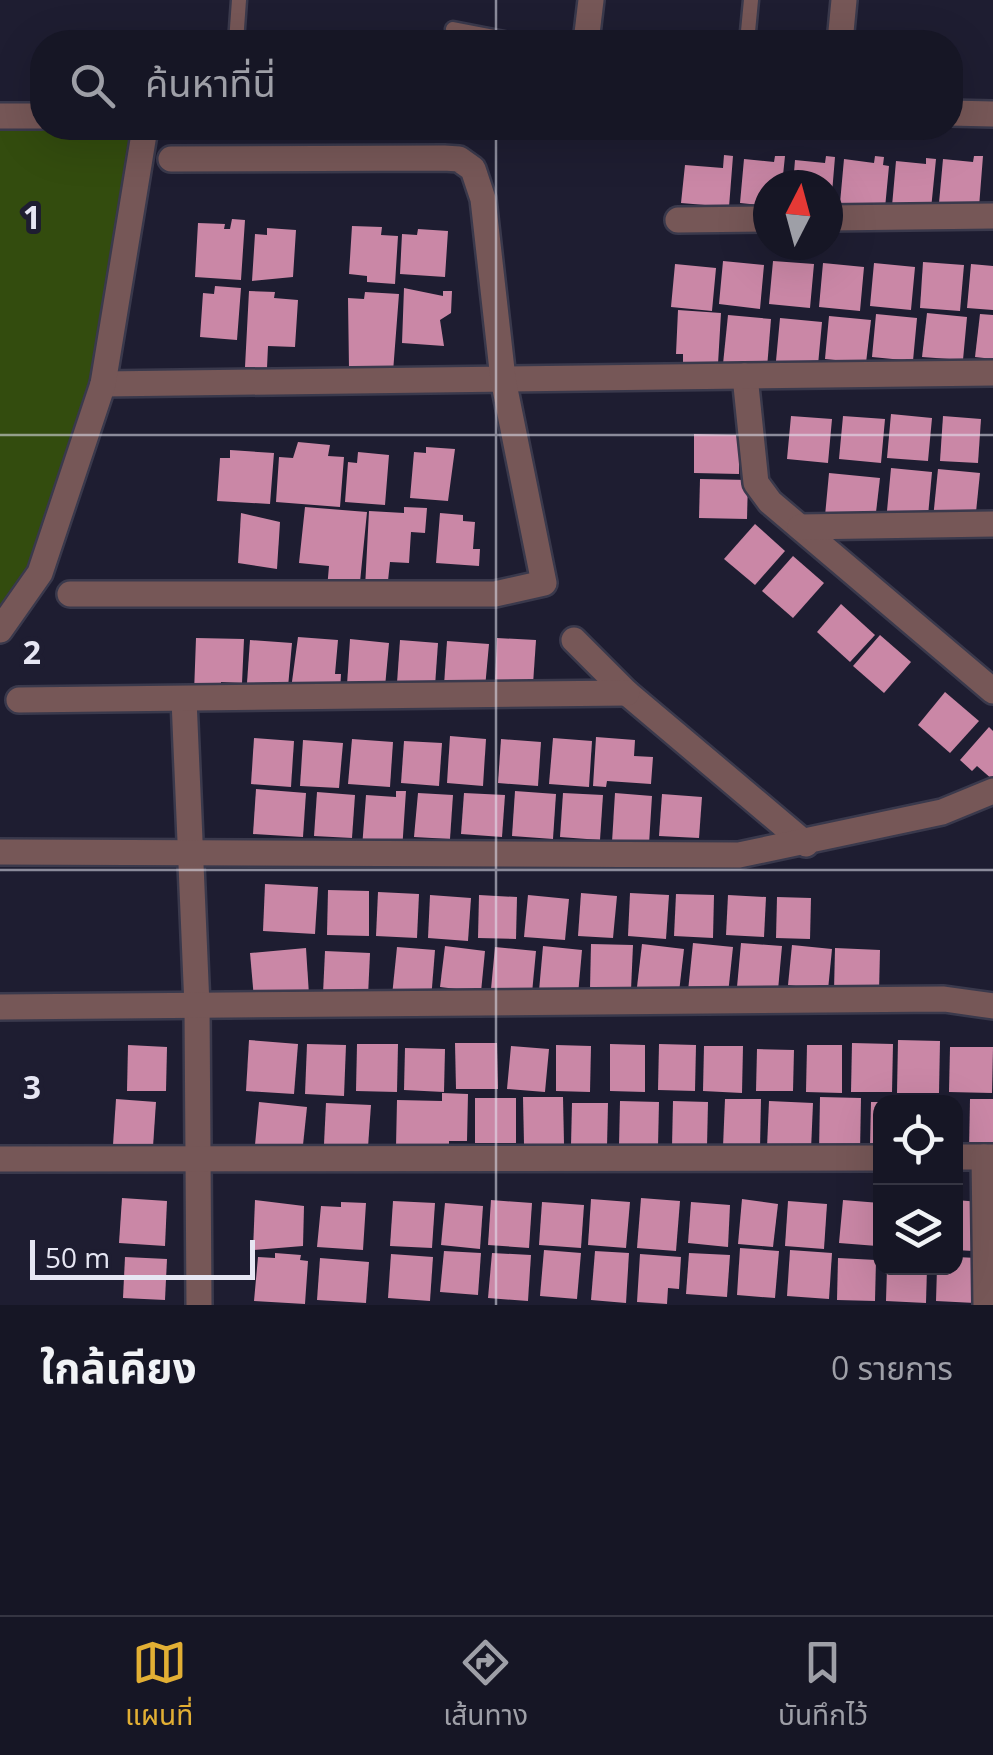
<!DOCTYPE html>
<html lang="th">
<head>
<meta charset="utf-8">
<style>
  :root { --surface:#161625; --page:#1f1f2d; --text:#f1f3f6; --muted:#9e9fa7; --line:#353542; --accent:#e2af34 }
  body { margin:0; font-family:"Open Sans","Noto Sans Thai",sans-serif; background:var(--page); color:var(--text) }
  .controls { position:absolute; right:30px; bottom:30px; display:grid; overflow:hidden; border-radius:20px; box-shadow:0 10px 40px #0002 }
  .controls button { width:90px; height:90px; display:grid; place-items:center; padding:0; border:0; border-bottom:2px solid var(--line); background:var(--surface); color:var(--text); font:50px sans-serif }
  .compass { position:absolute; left:753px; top:170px; width:90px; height:90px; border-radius:50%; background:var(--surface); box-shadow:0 10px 40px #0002; rotate:6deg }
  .scale { position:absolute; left:30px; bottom:25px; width:225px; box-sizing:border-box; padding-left:10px; border:5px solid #e6e6f3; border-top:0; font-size:28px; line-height:35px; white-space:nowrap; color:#e6e6f3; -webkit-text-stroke:8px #1e1d31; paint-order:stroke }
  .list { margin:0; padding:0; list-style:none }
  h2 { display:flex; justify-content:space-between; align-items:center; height:130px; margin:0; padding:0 40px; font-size:42px }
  h2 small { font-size:32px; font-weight:400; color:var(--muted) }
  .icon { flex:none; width:55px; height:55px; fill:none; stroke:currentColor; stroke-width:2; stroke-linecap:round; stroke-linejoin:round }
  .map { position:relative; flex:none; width:993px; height:1305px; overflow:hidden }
  .search { position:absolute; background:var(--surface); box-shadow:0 10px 40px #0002; left:30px; right:30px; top:30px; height:110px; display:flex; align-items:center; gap:25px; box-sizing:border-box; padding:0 35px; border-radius:40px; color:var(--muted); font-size:38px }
  .sheet { height:310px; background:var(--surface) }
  nav { display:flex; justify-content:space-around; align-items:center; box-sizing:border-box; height:140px; border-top:2px solid var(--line); background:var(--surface); font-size:28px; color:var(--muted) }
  nav a { display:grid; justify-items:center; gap:5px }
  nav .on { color:var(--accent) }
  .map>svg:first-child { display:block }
  .green { fill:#334c0e }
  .building { fill:#ca87a6 }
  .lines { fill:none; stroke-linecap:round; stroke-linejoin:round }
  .service-casing { stroke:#3a394c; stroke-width:19 }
  .minor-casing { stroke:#3a394c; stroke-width:30 }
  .service { stroke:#765757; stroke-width:14 }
  .minor { stroke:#765757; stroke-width:25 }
  .grid { fill:none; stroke:#e6e6f3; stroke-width:2.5; stroke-opacity:0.55 }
  .grid-label { font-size:32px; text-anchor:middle; font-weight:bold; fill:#e6e6f3; stroke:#1e1d31; stroke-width:10; stroke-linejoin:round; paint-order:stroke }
</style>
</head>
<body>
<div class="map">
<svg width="993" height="1305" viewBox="0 0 993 1305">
  <rect width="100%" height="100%" fill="#1e1d31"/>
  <path class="green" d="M0 117 42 128H145L103 384 40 573 0 630Z"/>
  <g class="building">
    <path d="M724 155 733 156 729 207 681 203 685 165 723 168Z"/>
    <path d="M775 156H785L782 185H768V206L740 203 744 159 774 162Z"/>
    <path d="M826 156 835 157 831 205 828 185H793L795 160 825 163Z"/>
    <path d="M875 156 884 157 883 165 889 166 885 208 840 203 844 159 874 163Z"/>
    <path d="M974 156H983L979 207 939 203 943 159 973 162Z"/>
    <path d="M926 158 936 159 931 209 892 206 896 161 926 164Z"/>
    <path d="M232 219 245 220 241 280 195 277 198 223 225 224 224 229H230Z"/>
    <path d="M352 226 382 227 381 235 398 236 395 284 367 282V276L349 274Z"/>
    <path d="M267 228 296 230 293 277 252 281 255 234 267 235Z"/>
    <path d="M418 229 448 231 445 277 400 274 402 234 417 235Z"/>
    <path d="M723 261 764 265 760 309 719 304Z"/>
    <path d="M773 261 814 264 810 308 769 304Z"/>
    <path d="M923 262 964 265 960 311 920 308Z"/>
    <path d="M823 263 864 267 860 311 819 307Z"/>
    <path d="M874 263 915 267 911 310 870 306Z"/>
    <path d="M675 264 716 268 712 311 671 307Z"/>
    <path d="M971 264 993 266V310L967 308Z"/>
    <path d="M215 286 241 288 237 340 200 337 203 293 214 294Z"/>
    <path d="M404 288 443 296V291H452L451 313 440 320 444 346 402 343Z"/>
    <path d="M249 291 275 292 274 298 298 300 295 347 268 346 267 368 245 367Z"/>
    <path d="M365 292 399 294 393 372 349 369 348 298 364 299Z"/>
    <path d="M678 310 721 313 718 364 683 362V354H676Z"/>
    <path d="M927 313 967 317 963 360 922 357Z"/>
    <path d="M876 314 917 318 913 361 872 357Z"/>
    <path d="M980 314 993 315V359L975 357Z"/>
    <path d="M728 315 771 319 767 368 723 364Z"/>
    <path d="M829 316 871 320 866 363 825 359Z"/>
    <path d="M780 318 822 322 818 365 776 361Z"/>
    <path d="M891 414 932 418 928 461 887 458Z"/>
    <path d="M791 416 832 419 828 463 787 459Z"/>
    <path d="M843 416 885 419 881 463 839 459Z"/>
    <path d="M943 416 981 419 978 463 940 461Z"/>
    <path d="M694 434 739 435V474L694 473Z"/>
    <path d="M298 442 330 445 328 456 344 457 340 507 276 502 279 457 293 458Z"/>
    <path d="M426 447 455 449 448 501 410 498 414 452 426 453Z"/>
    <path d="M230 450 274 453 270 504 217 501 220 458H230Z"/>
    <path d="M358 452 389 455 385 505 345 502 348 462 357 463Z"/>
    <path d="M891 468 932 472 928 516 887 511Z"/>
    <path d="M938 469 980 473 976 512 933 519Z"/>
    <path d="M829 473 880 478 875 521 825 516Z"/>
    <path d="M700 479 748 480 747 519 699 518Z"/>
    <path d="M305 507 367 512 359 592 327 589 329 566 299 563Z"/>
    <path d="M404 507 427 508 425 533 411 532 409 563 390 562 387 590 365 588 369 511 404 513Z"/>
    <path d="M241 513 280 522 277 569 238 563Z"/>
    <path d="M440 513 463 515V521L475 522 473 549H480L479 566 436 563Z"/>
    <path d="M755 524 785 551 755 585 724 559Z"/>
    <path d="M793 556 824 583 793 618 762 591Z"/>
    <path d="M841 604 875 635 850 662 817 632Z"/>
    <path d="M880 635 911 662 884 693 853 666Z"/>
    <path d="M298 637 338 640 335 674H341L340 692 291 689Z"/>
    <path d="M196 638 244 639 242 683 221 682V694L194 693Z"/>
    <path d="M497 638 536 640 533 684 495 682Z"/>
    <path d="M350 639 389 643 385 687 347 685Z"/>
    <path d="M250 640 292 643 288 687 247 683Z"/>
    <path d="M400 640 438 643 435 686 397 683Z"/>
    <path d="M447 641 489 644 485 688 444 685Z"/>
    <path d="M945 692 979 721 950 753 918 725Z"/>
    <path d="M989 727 993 731V780L977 766 972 771 960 760Z"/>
    <path d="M450 736 486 739 483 786 447 783Z"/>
    <path d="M596 737 635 740 634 756 653 757 651 784 607 781 606 787 593 786Z"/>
    <path d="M254 738 294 741 291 787 251 784Z"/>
    <path d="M553 738 592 741 589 787 549 784Z"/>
    <path d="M352 739 393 742 390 787 348 784Z"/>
    <path d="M501 739 541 742 538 786 498 783Z"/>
    <path d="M303 740 343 743 339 788 300 786Z"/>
    <path d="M404 741 442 743 439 786 401 783Z"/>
    <path d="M256 789 306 793 303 837 253 834Z"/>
    <path d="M396 791H406L402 851 362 848 366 795 396 797Z"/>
    <path d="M515 791 556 794 553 839 512 836Z"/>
    <path d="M317 792 355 795 352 838 314 836Z"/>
    <path d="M418 793 453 795 450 839 414 837Z"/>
    <path d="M464 793 505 795 502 837 461 834Z"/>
    <path d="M563 793 603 795 600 840 560 837Z"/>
    <path d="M615 793 652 796 649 844 612 842Z"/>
    <path d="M662 794 702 797 699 838 659 836Z"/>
    <path d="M265 884 318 887 315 934 263 931Z"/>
    <path d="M328 890 369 891V936L327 935Z"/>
    <path d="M378 892 419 894 417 938 376 936Z"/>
    <path d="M581 893 617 896 613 938 578 936Z"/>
    <path d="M630 893 669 895 666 939 628 936Z"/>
    <path d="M676 894 714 895 713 938 674 936Z"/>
    <path d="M430 895 471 898 468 941 428 938Z"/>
    <path d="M479 895 517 897 516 939 478 938Z"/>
    <path d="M528 895 569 899 565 940 524 937Z"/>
    <path d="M728 895 766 897 764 937 726 935Z"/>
    <path d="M777 897 811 898 810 939 776 938Z"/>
    <path d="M693 943 733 947 728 994 688 991Z"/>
    <path d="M741 943 782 946 778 990 737 987Z"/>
    <path d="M591 944 633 945 631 990 590 989Z"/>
    <path d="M642 944 684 949 679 992 637 987Z"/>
    <path d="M792 945 832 949 828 990 788 985Z"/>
    <path d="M445 946 485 951 481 992 440 987Z"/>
    <path d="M543 946 582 950 578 995 539 991Z"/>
    <path d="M397 947 435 950 431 1000 392 996Z"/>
    <path d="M495 947 536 951 532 993 491 989Z"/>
    <path d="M306 948 309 995 254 999 250 953Z"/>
    <path d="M835 948 880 950 879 992 834 991Z"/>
    <path d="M325 951 370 953 368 996 323 994Z"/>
    <path d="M249 1040 298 1044 294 1094 246 1091Z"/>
    <path d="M898 1040 940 1041 939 1093H897Z"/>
    <path d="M455 1043H497L498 1089H456Z"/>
    <path d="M852 1043 893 1044 892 1092H851Z"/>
    <path d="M307 1044 346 1045 344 1096 305 1094Z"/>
    <path d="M357 1044H398L397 1092 356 1091Z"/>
    <path d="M610 1044 645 1045V1092L610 1091Z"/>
    <path d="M659 1044 696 1045 695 1091 658 1090Z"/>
    <path d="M128 1045 167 1047 166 1091H127Z"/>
    <path d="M556 1045 591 1046 590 1092 556 1091Z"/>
    <path d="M807 1045H842V1093L806 1092Z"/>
    <path d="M511 1046 549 1049 545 1092 507 1089Z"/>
    <path d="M704 1046H743L742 1093 703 1091Z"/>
    <path d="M950 1047H993L992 1093 949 1092Z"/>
    <path d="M405 1048 445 1049 444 1092 404 1090Z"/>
    <path d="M757 1049 794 1050 793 1091H756Z"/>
    <path d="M442 1093 468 1094 467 1141H449V1148L396 1147 397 1100 442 1101Z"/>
    <path d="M523 1097H563L564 1144H524Z"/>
    <path d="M820 1097 861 1098 860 1152H819Z"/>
    <rect x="475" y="1098" width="41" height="45"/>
    <path d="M116 1099 156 1102 153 1147 113 1145Z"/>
    <path d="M725 1099H761L760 1148 723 1147Z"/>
    <path d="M970 1099H993V1152L969 1151Z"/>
    <path d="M620 1101 659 1102 658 1147 619 1146Z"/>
    <path d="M673 1101 708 1102 707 1147H672Z"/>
    <path d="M769 1101 813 1103 811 1150 767 1148Z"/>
    <path d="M259 1102 307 1107 303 1145H255Z"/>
    <path d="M871 1102H880V1146H870Z"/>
    <path d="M326 1103 371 1105 368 1147 324 1144Z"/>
    <path d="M572 1103H608L607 1147 571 1146Z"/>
    <path d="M122 1198 167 1201 165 1246 119 1243Z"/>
    <path d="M641 1198 680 1201 676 1251 637 1248Z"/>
    <path d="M591 1199 630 1202 626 1248 588 1245Z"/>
    <path d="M742 1199 778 1204 773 1247 738 1244Z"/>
    <path d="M255 1200 304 1206 303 1246 253 1250Z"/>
    <path d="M491 1200 532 1203 529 1248 488 1245Z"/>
    <path d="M843 1200 880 1203 877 1246 839 1243Z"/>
    <path d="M956 1200 980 1202 978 1219 971 1218 973 1251 956 1250Z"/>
    <path d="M393 1201 435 1203 432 1248 390 1246Z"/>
    <path d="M788 1201 827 1204 824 1249 785 1246Z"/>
    <path d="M341 1202 366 1203 363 1250 317 1247 321 1206 341 1207Z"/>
    <path d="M542 1202 584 1205 581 1248 539 1245Z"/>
    <path d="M691 1202 730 1205 728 1247 688 1243Z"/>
    <path d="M445 1203 483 1206 480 1249 441 1245Z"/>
    <path d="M740 1248 779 1251 775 1298 737 1295Z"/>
    <path d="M544 1250 581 1253 577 1299 540 1296Z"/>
    <path d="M790 1250 832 1253 829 1299 787 1296Z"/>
    <path d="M444 1251 481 1253 478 1295 440 1292Z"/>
    <path d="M595 1251 629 1253 626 1303 591 1300Z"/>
    <path d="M275 1253 301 1255 300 1260 308 1261 305 1304 254 1301 258 1257 275 1258Z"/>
    <path d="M492 1253 531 1255 528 1301 488 1298Z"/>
    <path d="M689 1253 730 1255 727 1297 686 1294Z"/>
    <path d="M391 1254 433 1257 430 1301 388 1298Z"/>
    <path d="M640 1254 681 1257 679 1289 668 1288 667 1304 637 1302Z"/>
    <path d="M125 1257 167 1259 165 1300 123 1298Z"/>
    <path d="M956 1257 977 1258 975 1303 936 1301 937 1268H956Z"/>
    <path d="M320 1258 369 1262 366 1303 317 1300Z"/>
    <path d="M838 1258 876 1260 875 1301 837 1300Z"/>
    <path d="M887 1268H927L926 1303 886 1301Z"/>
  </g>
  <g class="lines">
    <g class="service-casing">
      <g id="service">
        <path d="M453 29 520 42"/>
        <path d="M236 42 239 0"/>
        <path d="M747 42 751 0"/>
      </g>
    </g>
    <g class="minor-casing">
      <g id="minor">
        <path d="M586 42 591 0"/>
        <path d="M840 42 844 0"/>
        <path d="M950 113 993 114"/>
        <path d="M0 116H42"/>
        <path d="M828 218 993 216"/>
        <path d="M678 220 768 219"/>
        <path d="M745 376 756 483 770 502 993 691"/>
        <path d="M103 384 993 373"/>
        <path d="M800 527 993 524"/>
        <path d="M70 594H495L544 583 503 379 483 199 473 169 459 159 444 158 171 159"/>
        <path d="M0 630 40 573 103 384 145 128"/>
        <path d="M574 640 627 693 806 844"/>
        <path d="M184 699 197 1006 199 1305"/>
        <path d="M19 700 627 693"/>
        <path d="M0 852 739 855 942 812 993 791"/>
        <path d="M0 1007 944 999 993 1006"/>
        <path d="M956 1157H993"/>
        <path d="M984 1157 986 1305"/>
        <path d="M0 1159 880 1158"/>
      </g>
    </g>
    <use href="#service" class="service"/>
    <use href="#minor" class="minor"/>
  </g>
  <path class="grid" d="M496 0V42M496 128V1305M0 435H993M0 870H993"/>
  <g class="grid-label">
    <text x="32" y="229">1</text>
    <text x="32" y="664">2</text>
    <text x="32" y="1099">3</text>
  </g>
</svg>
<div class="controls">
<button><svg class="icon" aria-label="locate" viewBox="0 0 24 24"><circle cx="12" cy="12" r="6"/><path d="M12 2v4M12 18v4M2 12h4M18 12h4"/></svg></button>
<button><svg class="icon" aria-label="layers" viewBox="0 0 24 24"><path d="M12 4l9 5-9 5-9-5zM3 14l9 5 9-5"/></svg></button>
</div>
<svg class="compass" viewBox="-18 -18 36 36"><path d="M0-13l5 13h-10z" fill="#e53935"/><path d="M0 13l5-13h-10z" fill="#9e9fa7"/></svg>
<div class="scale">50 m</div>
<div class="search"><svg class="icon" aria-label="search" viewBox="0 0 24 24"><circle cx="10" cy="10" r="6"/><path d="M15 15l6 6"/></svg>ค้นหาที่นี่</div>
</div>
<section class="sheet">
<h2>ใกล้เคียง<small>0 รายการ</small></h2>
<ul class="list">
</ul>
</section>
<nav>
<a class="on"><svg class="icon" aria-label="map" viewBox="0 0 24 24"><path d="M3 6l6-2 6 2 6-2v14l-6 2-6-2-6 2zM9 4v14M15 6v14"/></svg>แผนที่</a>
<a><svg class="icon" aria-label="directions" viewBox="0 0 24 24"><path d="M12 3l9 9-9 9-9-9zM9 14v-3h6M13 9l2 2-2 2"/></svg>เส้นทาง</a>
<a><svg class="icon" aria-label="saved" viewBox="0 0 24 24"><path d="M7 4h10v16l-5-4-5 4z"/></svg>บันทึกไว้</a>
</nav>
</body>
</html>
